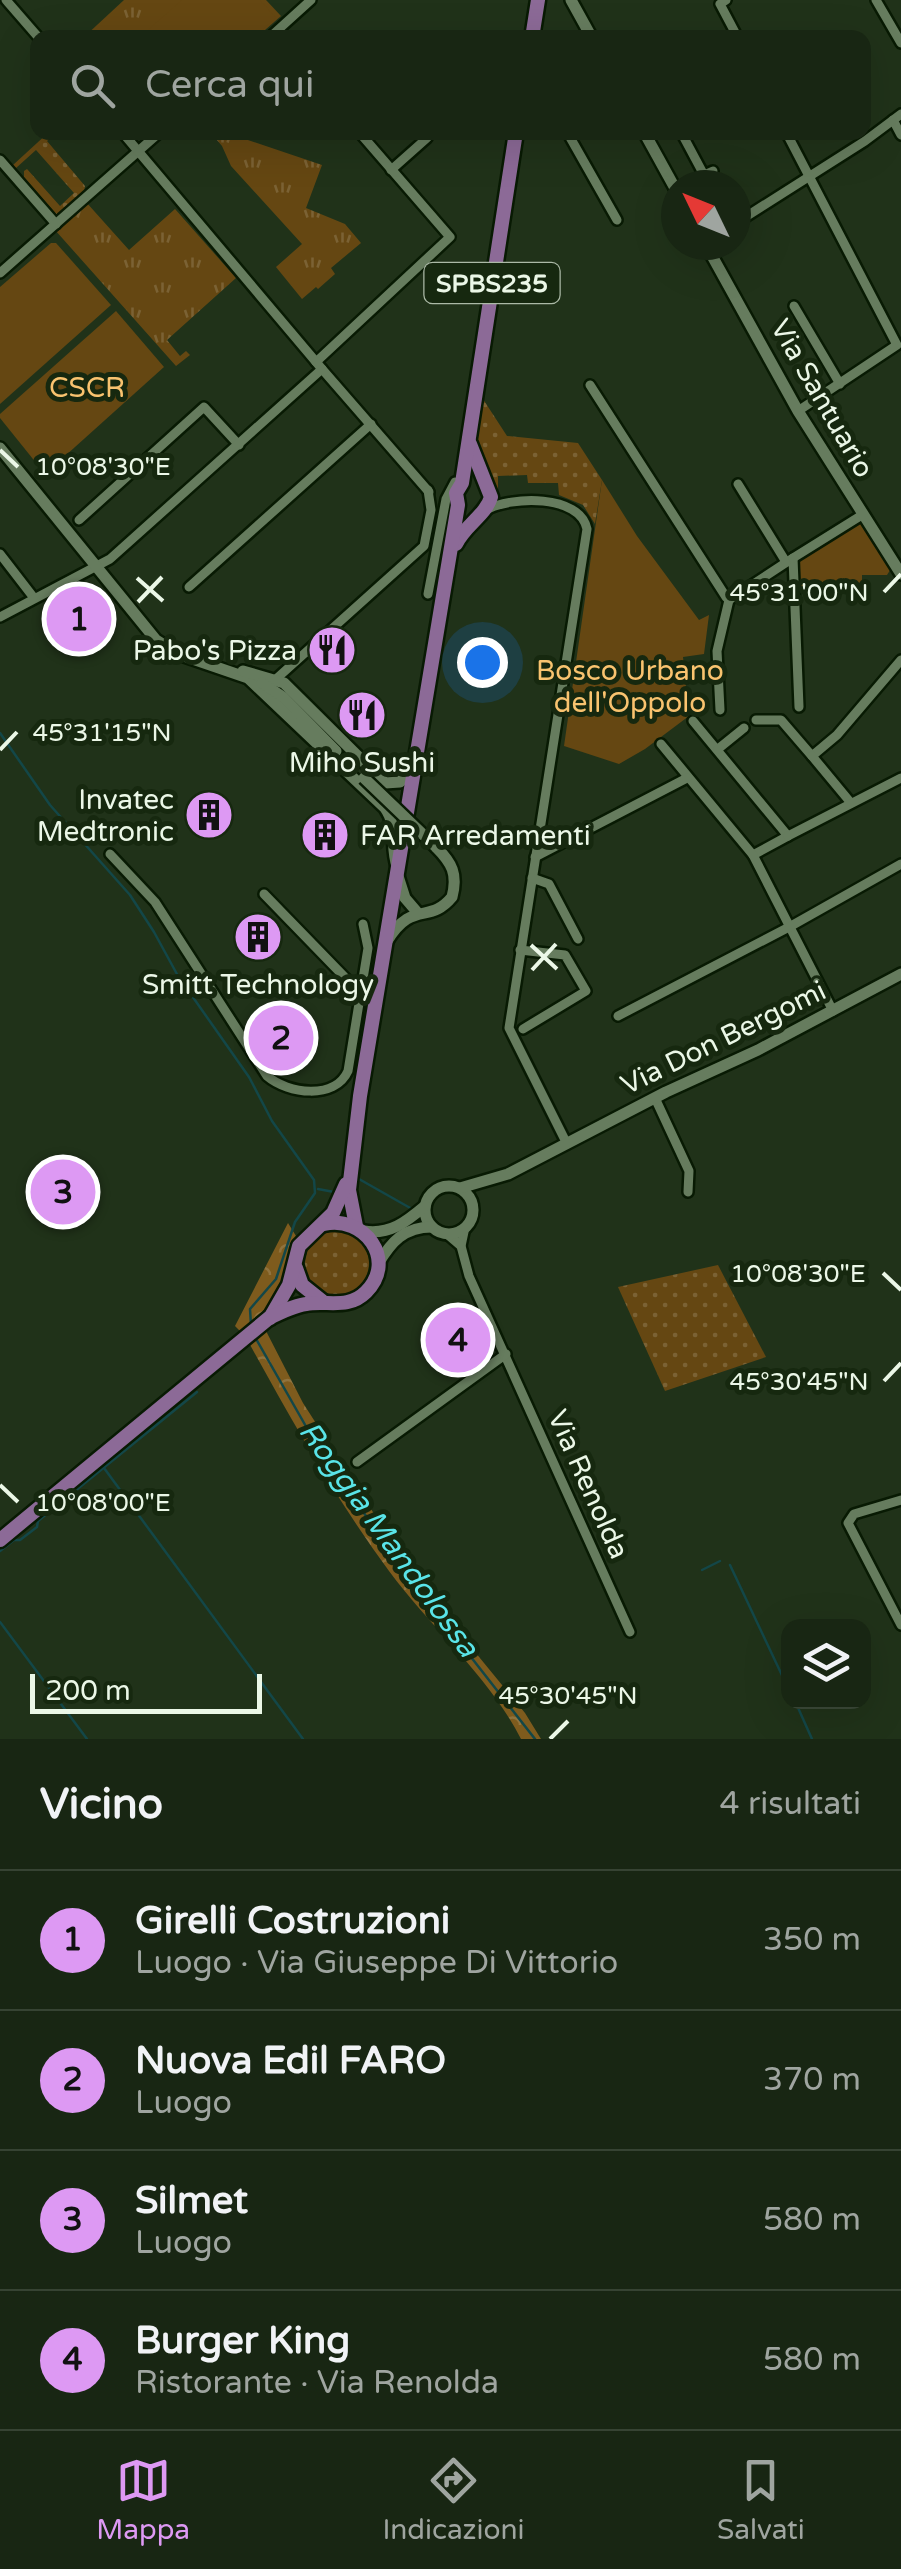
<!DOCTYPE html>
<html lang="it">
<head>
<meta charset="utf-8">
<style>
  :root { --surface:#182613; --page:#212e1c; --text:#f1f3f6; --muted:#9fa5a0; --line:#364333; --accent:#dd99f3 }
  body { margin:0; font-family:"Varela Round",sans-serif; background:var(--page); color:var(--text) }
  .controls { position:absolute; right:30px; bottom:30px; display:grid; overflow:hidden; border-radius:20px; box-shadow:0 10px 40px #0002 }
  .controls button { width:90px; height:90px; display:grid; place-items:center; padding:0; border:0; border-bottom:2px solid var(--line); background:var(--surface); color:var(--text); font:50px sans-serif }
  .compass { position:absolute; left:661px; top:170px; width:90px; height:90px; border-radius:50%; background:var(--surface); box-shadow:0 10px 40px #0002; rotate:313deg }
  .scale { position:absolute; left:30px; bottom:25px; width:232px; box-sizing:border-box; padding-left:10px; border:5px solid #ebf7e7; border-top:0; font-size:28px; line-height:35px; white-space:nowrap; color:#ebf7e7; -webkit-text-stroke:8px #16280f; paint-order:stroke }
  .you { position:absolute; left:482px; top:662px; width:35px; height:35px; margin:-25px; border:8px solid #fff; border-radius:50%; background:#1a73e8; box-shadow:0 0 0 15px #1a73e833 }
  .badge { display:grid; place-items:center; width:65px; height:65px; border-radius:50%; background:var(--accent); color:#111; font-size:32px; font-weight:700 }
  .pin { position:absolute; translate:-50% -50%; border:5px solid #fff; box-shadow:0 2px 10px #0006 }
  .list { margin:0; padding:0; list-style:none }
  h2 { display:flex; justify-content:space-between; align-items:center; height:130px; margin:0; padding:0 40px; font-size:42px }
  h2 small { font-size:32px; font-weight:400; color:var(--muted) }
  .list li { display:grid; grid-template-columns:65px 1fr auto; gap:30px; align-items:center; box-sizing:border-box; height:140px; padding:0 40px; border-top:2px solid var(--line) }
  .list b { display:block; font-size:38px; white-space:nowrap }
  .list p { margin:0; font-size:32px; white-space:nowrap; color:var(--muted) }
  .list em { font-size:32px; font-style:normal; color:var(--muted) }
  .icon { flex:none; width:55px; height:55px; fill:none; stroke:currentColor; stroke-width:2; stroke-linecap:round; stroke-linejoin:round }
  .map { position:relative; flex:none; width:901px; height:1739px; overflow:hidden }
  .search { position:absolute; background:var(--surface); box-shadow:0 10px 40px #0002; left:30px; right:30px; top:30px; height:110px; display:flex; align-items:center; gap:25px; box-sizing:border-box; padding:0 35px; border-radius:20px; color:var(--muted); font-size:38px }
  .sheet { height:690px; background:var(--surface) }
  nav { display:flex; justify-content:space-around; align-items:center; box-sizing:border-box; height:140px; border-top:2px solid var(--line); background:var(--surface); font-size:28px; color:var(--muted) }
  nav a { display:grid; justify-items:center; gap:5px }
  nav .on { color:var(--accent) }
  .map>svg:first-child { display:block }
  .grass { fill:url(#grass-dots) }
  .forest { fill:url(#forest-crowns) }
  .park { fill:url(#park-tufts) }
  .garden { fill:#654712 }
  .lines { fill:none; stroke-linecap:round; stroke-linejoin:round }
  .stream { stroke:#134748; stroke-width:2.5 }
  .minor-casing { stroke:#081a03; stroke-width:14 }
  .tertiary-casing { stroke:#081a03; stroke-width:16 }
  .primary-casing { stroke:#081a03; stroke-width:19 }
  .minor { stroke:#667c5e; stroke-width:9 }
  .tertiary { stroke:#667c5e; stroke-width:11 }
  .primary { stroke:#8c6a97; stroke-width:14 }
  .tertiary-bridge-casing { stroke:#081a03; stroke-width:16; stroke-linecap:butt }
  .tertiary-bridge { stroke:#667c5e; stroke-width:11 }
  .ticks { fill:none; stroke:#ebf7e7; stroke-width:4 }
  .labels { text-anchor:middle; stroke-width:10; stroke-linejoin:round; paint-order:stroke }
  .shield { fill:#16280f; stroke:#abb9a6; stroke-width:2.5 }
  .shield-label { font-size:25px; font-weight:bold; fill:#ebf7e7 }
  .park-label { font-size:28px; fill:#f9c36f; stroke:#16280f }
  .street-label { font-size:28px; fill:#ebf7e7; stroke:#16280f }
  .poi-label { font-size:28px; fill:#ebf7e7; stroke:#16280f; text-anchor:end }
  .water-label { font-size:30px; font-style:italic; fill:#59e4e8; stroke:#16280f }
  .ticks-label { font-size:25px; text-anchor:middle; fill:#ebf7e7; stroke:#16280f; stroke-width:10; stroke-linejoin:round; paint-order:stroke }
</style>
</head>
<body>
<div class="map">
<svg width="901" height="1739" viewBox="0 0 901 1739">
  <defs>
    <pattern id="grass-dots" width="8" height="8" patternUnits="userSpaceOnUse" patternTransform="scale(2.5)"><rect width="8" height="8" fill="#654712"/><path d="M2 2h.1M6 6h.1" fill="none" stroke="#7b6234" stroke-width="1.8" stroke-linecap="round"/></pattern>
    <pattern id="forest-crowns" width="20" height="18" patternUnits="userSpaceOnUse" patternTransform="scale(2.5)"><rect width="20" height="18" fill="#7e5b1d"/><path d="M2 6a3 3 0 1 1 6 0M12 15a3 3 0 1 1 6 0" fill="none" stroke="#90733e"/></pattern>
    <pattern id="park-tufts" width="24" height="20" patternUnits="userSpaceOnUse" patternTransform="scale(2.5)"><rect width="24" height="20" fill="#654712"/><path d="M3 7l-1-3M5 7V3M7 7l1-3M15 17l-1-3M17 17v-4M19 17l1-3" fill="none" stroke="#7b6234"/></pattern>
  </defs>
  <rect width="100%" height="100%" fill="#203219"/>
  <g class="grass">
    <path d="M49 132 56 133 47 141 85 186 84 192 57 215 24 177V171L27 169 60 206 74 193 36 150 16 168 13 165Z"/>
    <path d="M481 396 507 436 578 443 602 480 595 524 583 505 559 495 558 483H528L527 475 498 476V492L474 448Z"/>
    <circle cx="337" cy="1263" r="32"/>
    <path d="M718 1265 766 1357 665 1391 618 1287Z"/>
  </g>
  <g class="forest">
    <path d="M288 1223 296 1236C289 1248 289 1261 285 1274 277 1297 260 1317 242 1333L235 1326Z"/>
    <path d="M266 1331 303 1403 378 1520 398 1558 525 1713 541 1739H521C489 1676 431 1628 389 1571 336 1499 292 1421 249 1343Z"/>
  </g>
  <g class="park">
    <path d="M124 0H266L281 16 257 37 83 38Z"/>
    <path d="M211 133H227L322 165 306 208 345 224 361 243 331 268 335 274 318 289 316 287 302 299 276 267 302 244 231 166 222 146Z"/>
    <path d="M86 202 129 250 175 209 236 278 167 340 180 356 186 351 190 355 176 366 55 230Z"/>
  </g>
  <g class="garden">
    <path d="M182 0H260L276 18 254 37H140Z"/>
    <path d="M51 243H56L111 305 0 404V287Z"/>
    <path d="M116 311 164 367 45 474 0 418V414Z"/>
    <path d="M602 480 637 536 699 620 709 615 704 654 683 657 689 716 645 749 619 764 564 746Z"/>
    <path d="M860 520 892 567 887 575H862V583L799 586 798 558Z"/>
  </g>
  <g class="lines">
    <g class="stream">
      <path d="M0 733 50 805 130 895 154 932 178 976 249 1077 272 1121 314 1180 315 1193 295 1222 276 1279 250 1309 251 1325"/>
      <path d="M359 1179 412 1209"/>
      <path d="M318 1189 334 1192"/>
      <path d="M255 1337 320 1451 417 1588 535 1739"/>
      <path d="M104 1468 303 1739"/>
      <path d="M0 1551 14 1540H20L37 1527 38 1521 197 1392"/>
      <path d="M730 1565 788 1688"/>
      <path d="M702 1570 720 1561"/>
      <path d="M0 1622 87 1739"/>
      <path d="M795 1701 812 1739"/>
    </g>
    <g class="minor-casing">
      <g id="minor">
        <path d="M6 0 39 38"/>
        <path d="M726 0 720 4 738 38"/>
        <path d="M876 0 901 43"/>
        <path d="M269 38 311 0"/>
        <path d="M408 38V37"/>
        <path d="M893 120 901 135"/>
        <path d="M567 132 617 220"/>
        <path d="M681 132 704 175 713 171"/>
        <path d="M786 132 897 345 798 411"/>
        <path d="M0 160 56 224"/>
        <path d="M391 170 427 138"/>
        <path d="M736 223 865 141 901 114"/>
        <path d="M0 273 160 132"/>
        <path d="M794 306 840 384"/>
        <path d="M316 362 450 237 359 132"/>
        <path d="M322 369 429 492"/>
        <path d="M590 385 726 597 729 600 793 558 799 707"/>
        <path d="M738 484 786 562"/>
        <path d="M486 510C511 496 580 494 587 529L509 1028 567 1144"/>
        <path d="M79 520 204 407 239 445"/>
        <path d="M0 554 34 598"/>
        <path d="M793 558 862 515"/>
        <path d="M189 587 371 424"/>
        <path d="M428 594 446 499 455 482"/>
        <path d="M0 617 110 559 322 369 122 132"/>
        <path d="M276 679 424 546 431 510 428 490"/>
        <path d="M720 710 717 651 729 600"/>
        <path d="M756 720H781L812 756 837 735 901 660"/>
        <path d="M693 721 788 836 753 855"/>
        <path d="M661 744 753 855 833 1011"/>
        <path d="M718 749 744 728"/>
        <path d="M812 756 851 803"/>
        <path d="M788 836 901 778"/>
        <path d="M110 854 155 902 267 1076C288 1094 335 1100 348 1071L368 948 363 924"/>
        <path d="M535 857 687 778"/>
        <path d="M532 878 549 884 578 939"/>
        <path d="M264 894 361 994"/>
        <path d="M520 950 565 955 586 991 523 1029"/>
        <path d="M618 1016 791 926 901 864"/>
        <path d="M655 1098 689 1171 688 1192"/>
        <path d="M465 1227 461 1246 469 1276 630 1632"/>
        <path d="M447 1234 461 1246"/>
        <path d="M357 1462 506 1354"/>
        <path d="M901 1500 854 1514 848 1523 901 1625"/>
      </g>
    </g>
    <g class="tertiary-casing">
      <g id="tertiary">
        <path d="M571 0 592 38"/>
        <path d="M644 132 676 190"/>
        <path d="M706 245 798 411 901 574"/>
        <path d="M0 448 156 640 178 654 248 678 385 808C398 826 390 846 397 866"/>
        <path d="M243 671 284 683 385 783 400 782 413 768"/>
        <path d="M262 683 283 697 336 751"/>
        <path d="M397 873 405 898 417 912"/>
        <path d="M387 941C413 899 429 925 452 897 458 874 452 863 436 847"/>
        <circle cx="449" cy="1210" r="24"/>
        <path d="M460 1188 508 1174 666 1092 758 1050 901 974"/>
        <path d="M364 1231C390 1235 406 1222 425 1206"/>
        <path d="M378 1264C391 1242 404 1227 432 1227"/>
      </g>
    </g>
    <g class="primary-casing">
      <g id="primary">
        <path d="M532 38 538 0"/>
        <path d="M456 544C465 525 486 515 491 497L470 444"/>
        <path d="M356 1226 349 1190 360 1096 458 505 456 493 462 483 516 132"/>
        <path d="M296 1268 302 1285 322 1301"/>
        <path d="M270 1318 289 1285 299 1246 333 1213 346 1184"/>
        <path d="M0 1540 269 1318C281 1312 293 1306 306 1304 327 1300 348 1310 366 1292 398 1260 364 1215 324 1224"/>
      </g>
    </g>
    <use href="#minor" class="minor"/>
    <use href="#tertiary" class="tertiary"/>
    <use href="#primary" class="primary"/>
    <g class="tertiary-bridge-casing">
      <path id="tertiary-bridge" d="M364 778 436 847"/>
    </g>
    <use href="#tertiary-bridge" class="tertiary-bridge"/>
  </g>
  <path class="ticks" d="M0 450 18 467M137 578 163 601M884 592 901 574M138 602 162 577M0 750 17 732M531 945 557 969M532 970 556 944M883 1273 901 1290M884 1381 901 1363M0 1485 18 1502M550 1739 568 1721"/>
  <defs>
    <g id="restaurant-disc" transform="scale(2.5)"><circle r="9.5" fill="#dd99f3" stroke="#16280f"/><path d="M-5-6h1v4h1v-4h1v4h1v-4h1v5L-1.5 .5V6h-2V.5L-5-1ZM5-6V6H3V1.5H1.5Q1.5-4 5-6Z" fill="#111"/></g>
    <g id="building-disc" transform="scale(2.5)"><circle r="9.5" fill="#dd99f3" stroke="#16280f"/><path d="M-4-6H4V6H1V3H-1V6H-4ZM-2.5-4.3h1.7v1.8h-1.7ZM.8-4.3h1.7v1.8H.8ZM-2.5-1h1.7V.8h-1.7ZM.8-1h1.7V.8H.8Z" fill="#111"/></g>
  </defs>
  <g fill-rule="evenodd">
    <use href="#restaurant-disc" x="332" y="650"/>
    <use href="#restaurant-disc" x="362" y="715"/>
    <use href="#building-disc" x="209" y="815"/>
    <use href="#building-disc" x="325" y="835"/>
    <use href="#building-disc" x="258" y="937"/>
  </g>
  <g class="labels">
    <rect class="shield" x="424.5" y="263" width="135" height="40" rx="8"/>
    <g class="shield-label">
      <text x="492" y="292">SPBS235</text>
    </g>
    <g class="park-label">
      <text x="87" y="397">CSCR</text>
      <text x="630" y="680">Bosco Urbano<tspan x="630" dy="32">dell'Oppolo</tspan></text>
    </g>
    <g class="street-label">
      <text transform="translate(823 398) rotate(60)" y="10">Via Santuario</text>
      <text transform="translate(723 1037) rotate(-26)" y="10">Via Don Bergomi</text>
      <text transform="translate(589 1484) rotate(66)" y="10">Via Renolda</text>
    </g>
    <g class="poi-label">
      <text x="297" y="660">Pabo's Pizza</text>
      <text x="362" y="772" text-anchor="middle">Miho Sushi</text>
      <text x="174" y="809">Invatec<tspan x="174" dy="32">Medtronic</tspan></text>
      <text x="360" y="845" text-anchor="start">FAR Arredamenti</text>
      <text x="258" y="994" text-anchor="middle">Smitt Technology</text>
    </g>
    <g class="water-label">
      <text transform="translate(389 1539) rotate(54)" y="10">Roggia Mandolossa</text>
    </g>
  </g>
  <g class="ticks-label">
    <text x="103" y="475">10°08'30"E</text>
    <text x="799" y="601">45°31'00"N</text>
    <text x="102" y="741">45°31'15"N</text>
    <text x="798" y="1282">10°08'30"E</text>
    <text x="799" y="1390">45°30'45"N</text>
    <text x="103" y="1511">10°08'00"E</text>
    <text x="568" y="1704">45°30'45"N</text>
  </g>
</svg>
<div class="controls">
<button><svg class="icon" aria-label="layers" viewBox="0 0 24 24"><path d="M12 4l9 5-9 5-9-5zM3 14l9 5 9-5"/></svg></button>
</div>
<svg class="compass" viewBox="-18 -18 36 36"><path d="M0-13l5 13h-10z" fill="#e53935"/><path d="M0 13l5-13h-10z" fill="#9fa5a0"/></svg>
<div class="scale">200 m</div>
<div class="you"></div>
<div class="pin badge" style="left:79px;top:619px">1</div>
<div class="pin badge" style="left:281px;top:1038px">2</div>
<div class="pin badge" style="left:63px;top:1192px">3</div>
<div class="pin badge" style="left:458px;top:1340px">4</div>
<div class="search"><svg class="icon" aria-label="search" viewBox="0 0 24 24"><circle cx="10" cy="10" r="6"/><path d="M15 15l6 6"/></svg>Cerca qui</div>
</div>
<section class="sheet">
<h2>Vicino<small>4 risultati</small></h2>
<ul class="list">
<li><span class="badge">1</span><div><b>Girelli Costruzioni</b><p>Luogo · Via Giuseppe Di Vittorio</p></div><em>350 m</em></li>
<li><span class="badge">2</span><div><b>Nuova Edil FARO</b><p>Luogo</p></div><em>370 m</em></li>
<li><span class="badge">3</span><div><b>Silmet</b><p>Luogo</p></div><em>580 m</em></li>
<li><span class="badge">4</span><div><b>Burger King</b><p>Ristorante · Via Renolda</p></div><em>580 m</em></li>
</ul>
</section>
<nav>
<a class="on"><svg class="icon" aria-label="map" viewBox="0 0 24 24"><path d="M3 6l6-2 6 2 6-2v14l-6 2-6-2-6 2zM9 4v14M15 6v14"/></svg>Mappa</a>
<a><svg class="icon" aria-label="directions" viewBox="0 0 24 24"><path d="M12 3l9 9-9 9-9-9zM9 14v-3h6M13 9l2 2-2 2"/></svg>Indicazioni</a>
<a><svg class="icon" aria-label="saved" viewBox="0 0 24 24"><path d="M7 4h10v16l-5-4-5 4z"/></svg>Salvati</a>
</nav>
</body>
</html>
